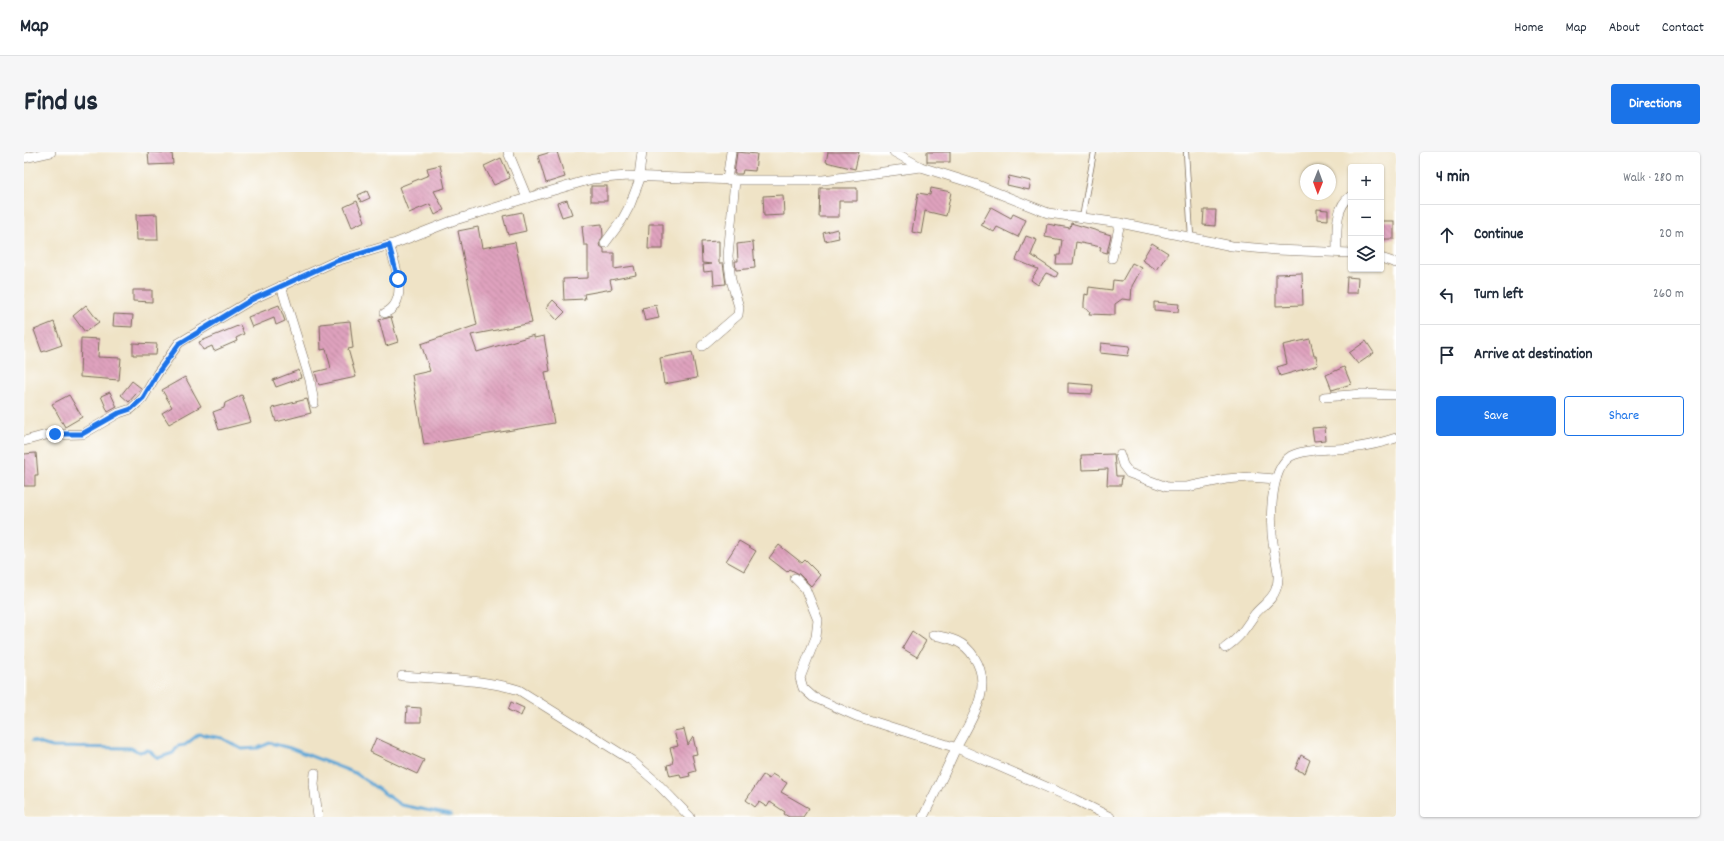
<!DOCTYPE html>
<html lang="en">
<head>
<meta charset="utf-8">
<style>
  :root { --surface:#fff; --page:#f6f6f7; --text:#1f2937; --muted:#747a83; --line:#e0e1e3; --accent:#1a73e8 }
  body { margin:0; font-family:Dekko,sans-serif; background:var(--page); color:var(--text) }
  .controls { position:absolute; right:12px; top:12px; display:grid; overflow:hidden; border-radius:4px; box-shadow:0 1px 3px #0004 }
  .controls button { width:36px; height:36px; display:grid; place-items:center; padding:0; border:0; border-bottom:1px solid var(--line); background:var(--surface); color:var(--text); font:20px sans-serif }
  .compass { position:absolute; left:1276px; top:12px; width:36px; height:36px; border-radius:50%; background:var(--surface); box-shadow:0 1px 3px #0004; rotate:181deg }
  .stop { position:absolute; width:12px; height:12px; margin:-9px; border:3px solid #1a73e8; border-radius:50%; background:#fff }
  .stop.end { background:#1a73e8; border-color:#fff; box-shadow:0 1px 4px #0008 }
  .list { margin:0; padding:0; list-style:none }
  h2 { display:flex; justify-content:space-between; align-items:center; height:52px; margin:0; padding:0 16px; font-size:17px }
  h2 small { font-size:13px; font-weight:400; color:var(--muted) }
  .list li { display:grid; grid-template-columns:26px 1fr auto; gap:12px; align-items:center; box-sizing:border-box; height:60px; padding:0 16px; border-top:1px solid var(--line) }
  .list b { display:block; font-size:15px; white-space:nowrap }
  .list em { font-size:13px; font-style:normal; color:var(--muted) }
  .actions { display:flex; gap:8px; padding:12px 16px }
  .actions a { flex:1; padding:9px 0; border:1px solid var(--accent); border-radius:4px; text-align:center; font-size:14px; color:var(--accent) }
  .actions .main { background:var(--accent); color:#fff }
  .icon { flex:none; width:22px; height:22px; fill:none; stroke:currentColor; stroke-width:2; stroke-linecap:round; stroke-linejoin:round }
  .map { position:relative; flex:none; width:1372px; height:665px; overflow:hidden; border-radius:4px }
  header { display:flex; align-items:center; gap:24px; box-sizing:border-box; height:56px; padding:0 20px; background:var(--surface); border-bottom:1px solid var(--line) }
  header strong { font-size:19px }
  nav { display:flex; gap:22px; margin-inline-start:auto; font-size:14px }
  .intro { display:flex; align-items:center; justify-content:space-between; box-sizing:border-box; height:96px; padding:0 24px }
  h1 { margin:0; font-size:28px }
  .button { padding:10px 18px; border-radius:4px; background:var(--accent); color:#fff; font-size:14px; font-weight:700 }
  main { display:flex; gap:24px; padding:0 24px }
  aside { flex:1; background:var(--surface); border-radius:4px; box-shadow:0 1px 3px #0004 }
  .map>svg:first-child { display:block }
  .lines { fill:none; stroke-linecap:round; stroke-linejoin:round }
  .stream { stroke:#5fa6d5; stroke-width:3 }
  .building { fill:url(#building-back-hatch) }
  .service-casing { stroke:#7a6b59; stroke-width:6 }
  .minor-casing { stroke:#7a6b59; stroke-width:10 }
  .service { stroke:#fff; stroke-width:4.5 }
  .minor { stroke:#fff; stroke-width:9 }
  .route { stroke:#1a73e8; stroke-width:5 }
</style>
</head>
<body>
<header>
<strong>Map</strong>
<nav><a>Home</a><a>Map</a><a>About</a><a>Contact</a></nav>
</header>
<div class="intro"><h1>Find us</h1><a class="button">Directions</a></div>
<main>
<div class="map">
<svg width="1372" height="665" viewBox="0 0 1372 665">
  <defs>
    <pattern id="building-back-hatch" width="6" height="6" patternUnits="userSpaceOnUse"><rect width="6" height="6" fill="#dfa2be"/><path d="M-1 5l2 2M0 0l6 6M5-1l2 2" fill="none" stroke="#b6849a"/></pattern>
  </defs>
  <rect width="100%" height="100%" fill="#fff"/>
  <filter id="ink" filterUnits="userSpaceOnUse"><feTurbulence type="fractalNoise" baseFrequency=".025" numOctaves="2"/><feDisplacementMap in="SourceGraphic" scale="8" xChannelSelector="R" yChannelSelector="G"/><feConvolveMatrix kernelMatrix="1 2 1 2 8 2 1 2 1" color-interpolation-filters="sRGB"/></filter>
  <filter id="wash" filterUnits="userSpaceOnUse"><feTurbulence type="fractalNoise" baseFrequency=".012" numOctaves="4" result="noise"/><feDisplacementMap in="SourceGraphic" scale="16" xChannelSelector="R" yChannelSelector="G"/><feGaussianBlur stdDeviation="0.9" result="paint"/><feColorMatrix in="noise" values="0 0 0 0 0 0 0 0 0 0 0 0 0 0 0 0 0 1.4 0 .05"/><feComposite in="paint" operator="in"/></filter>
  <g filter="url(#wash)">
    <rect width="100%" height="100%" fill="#efe3c6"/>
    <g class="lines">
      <path class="stream" d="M8 589 28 595 107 596 115 600 124 598 134 606 149 601 154 594 161 593 175 582 198 586 218 597 234 596 246 591 266 596 331 621 377 653 427 663"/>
    </g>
    <g id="blocks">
      <g class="building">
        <path d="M124 0 148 1 149 12 125 13Z"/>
        <path d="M527 0H533L541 25 522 31 514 4Z"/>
        <path d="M713 0 733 2 731 19 719 18 718 22H710Z"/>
        <path d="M804 0H835L831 17 802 10Z"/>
        <rect x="903" y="0" width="23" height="10"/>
        <path d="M477 6 486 26 470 33 460 14Z"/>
        <path d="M416 13 421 36 410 39 420 58 411 63 406 52 385 61 375 35 405 23 403 16Z"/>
        <path d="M985 24 1007 29 1005 38 983 33Z"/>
        <rect x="567" y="34" width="16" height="15"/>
        <path d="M796 36H833V49H815V65H795Z"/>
        <path d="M907 36 927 40 922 64 901 59 897 82 888 80 894 41 906 43Z"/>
        <path d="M343 39 346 46 337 50 334 43Z"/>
        <path d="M759 43 760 63 740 64 739 44Z"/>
        <path d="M543 48 548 62 538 65 533 51Z"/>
        <path d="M333 49 341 69 328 75 320 55Z"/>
        <path d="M967 55 987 66 989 62 1002 68 994 85 973 75 970 80 957 73Z"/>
        <path d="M1293 57 1304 58V68L1293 67Z"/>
        <path d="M1180 58H1192L1191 74 1179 73Z"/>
        <path d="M498 60 502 79 484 83 479 64Z"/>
        <path d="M133 62 134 88H113L112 63Z"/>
        <rect x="1357" y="69" width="13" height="18"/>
        <path d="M1047 71 1087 83 1083 101 1076 99 1077 95 1052 90 1049 112H1032L1033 103H1036L1038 88 1021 85 1023 72 1046 76Z"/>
        <path d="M578 72 579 84 575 93 580 97V101H590V117L610 114 612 123 586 128 588 137 560 142 561 147 540 148 539 127 564 126V93H560L558 74Z"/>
        <path d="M625 72H639V97H624Z"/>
        <path d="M454 75 458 96 491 90 508 171 447 183 453 200 510 183V186L520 184 526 219 521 220 530 271 400 293 388 223 406 219 397 192 453 173 434 79Z"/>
        <path d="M813 77 815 86 801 89 799 81Z"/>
        <path d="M1002 84 1013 88 1007 103 1034 121 1032 125 1022 121 1014 133 1007 128 1014 117 992 108Z"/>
        <path d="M695 89V111H699L702 132 690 133 689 119 680 120 679 113 688 112 678 111 677 90Z"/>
        <path d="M729 90 731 116 712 118 711 109H714L713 92Z"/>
        <path d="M1128 91 1144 101 1133 118 1118 108Z"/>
        <path d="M1108 111 1118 116 1108 134 1107 148 1098 147 1091 152V163L1065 162 1066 159 1060 156V151L1061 142 1064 143 1065 135 1088 138 1089 128 1098 129Z"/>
        <path d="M1278 121 1279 153 1252 154V122Z"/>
        <path d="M1323 125 1334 126 1333 141H1322Z"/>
        <path d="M109 138H128V150L109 149Z"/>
        <path d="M529 148 541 160 533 168 522 156Z"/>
        <path d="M1130 150 1155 152 1154 160 1130 158Z"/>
        <path d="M62 153 75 170 61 180 49 164Z"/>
        <path d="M255 153 261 169 252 173 250 166 228 175 224 165Z"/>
        <path d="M632 153 635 166 621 169 618 156Z"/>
        <path d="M90 162 109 163 108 175 89 174Z"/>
        <path d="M367 165 374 190 362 194 355 168Z"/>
        <path d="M326 169 329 196 324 197 332 225 295 233 291 220 307 216 302 197 297 198 296 172Z"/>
        <path d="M30 170 38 193 18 200 10 178Z"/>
        <path d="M216 173 220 182 212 186 213 189 190 199 188 194 179 198 175 190Z"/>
        <path d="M57 186 75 187 74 205 97 206 95 228 56 225Z"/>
        <path d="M1286 187 1290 204H1292L1294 213 1256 224 1253 215 1263 212 1259 193Z"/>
        <path d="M1342 189 1350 201 1334 212 1325 201Z"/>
        <path d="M109 191 133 192 132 203H109Z"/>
        <path d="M1077 191 1106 194 1104 204 1076 201Z"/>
        <path d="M668 200 673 226 640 232 636 206Z"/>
        <path d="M1320 215 1327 232 1308 238 1302 223Z"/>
        <path d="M275 218 277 226 252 235 249 228Z"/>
        <path d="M161 225 177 254 145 272 138 261 148 255 138 238Z"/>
        <path d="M108 229 117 236 105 250 97 243Z"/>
        <path d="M1044 231 1069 233 1068 242 1044 241Z"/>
        <path d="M86 240 93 255 84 260 77 244Z"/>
        <path d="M45 243 58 265 41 275 28 252Z"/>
        <path d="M218 243 227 270 195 278 189 260 200 256 201 251Z"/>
        <path d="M283 247 287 261 252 270 248 256Z"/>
        <path d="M1301 275 1302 288 1290 289 1288 276Z"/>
        <path d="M12 301 14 323H11V334H0V302Z"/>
        <path d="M1090 302 1092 324H1098L1097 333H1083L1084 317 1058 318 1057 303Z"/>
        <path d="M715 389 732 399 720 419 702 409Z"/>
        <path d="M755 393 778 411 781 408 796 423 787 434 775 422 766 417 763 420 745 406Z"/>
        <path d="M888 479 902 489 893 505 878 496Z"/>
        <path d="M487 550 500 556 497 564 484 558Z"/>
        <path d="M383 555 397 556V570H382Z"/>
        <path d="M660 577 664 593 669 585 673 602 668 603 672 619 665 621 666 624 657 626 656 622 646 624 643 613 648 612 649 607 646 596 654 594 650 579Z"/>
        <path d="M352 586 400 608 393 622 346 600Z"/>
        <path d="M1277 603 1286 608 1281 621 1271 617Z"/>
        <path d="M748 622 763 631 757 640 785 656 779 665H765L760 662 761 660 746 650 743 655 735 650 731 655 722 648 739 623 745 627Z"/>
      </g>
    </g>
  </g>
  <g filter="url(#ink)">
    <use href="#blocks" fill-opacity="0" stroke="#7a6b59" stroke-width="1"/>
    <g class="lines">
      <g class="service-casing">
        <g id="service">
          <path d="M1162 0 1167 85"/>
          <path d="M1058 66 1070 0"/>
        </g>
      </g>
      <g class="minor-casing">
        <g id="minor">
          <path d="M484 0 503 46"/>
          <path d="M870 0 897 15 951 32 1024 61 1096 71 1208 94 1253 98 1327 101"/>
          <path d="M0 6 27 0"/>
          <path d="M615 24 618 0"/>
          <path d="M703 28 707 0"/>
          <path d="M581 91 598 68 606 53 617 24"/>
          <path d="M1313 100C1313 81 1310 55 1327 44"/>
          <path d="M1088 106 1096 71"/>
          <path d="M1357 106 1372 111"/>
          <path d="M257 134 286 228 290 251"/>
          <path d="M361 161C386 150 371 112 365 93"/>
          <path d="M678 194 714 163 715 155 707 128 704 104 711 28"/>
          <path d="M1300 245 1339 242 1372 243"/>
          <path d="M0 289 22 283 59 282 95 261 107 257 119 246 133 222 155 191 227 148 312 109 372 91 428 69 503 46 568 27 603 24 711 28H799L897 15"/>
          <path d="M1096 303 1099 313 1105 321 1143 335H1163L1202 327 1226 325 1252 327"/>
          <path d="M771 426 781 436 794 468 792 485 776 526 779 536 789 545 832 564 933 596 1050 647 1086 665"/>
          <path d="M1201 496C1217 485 1220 477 1231 462 1238 453 1248 449 1252 437 1257 424 1252 412 1250 398 1246 375 1244 318 1267 304 1282 296 1311 298 1328 296 1343 294 1357 291 1372 286"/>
          <path d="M378 524C417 527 458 527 495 538L607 608 631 629 666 665"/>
          <path d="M291 621 290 632 294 665"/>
          <path d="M899 665C910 643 921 621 931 598 946 569 971 537 950 505 940 489 927 486 909 483"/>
        </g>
      </g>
      <use href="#service" class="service"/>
      <use href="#minor" class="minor"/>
    </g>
  </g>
  <g class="lines" filter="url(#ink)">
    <path class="route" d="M31 282H58L95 261 107 257 119 246 133 222 155 192 227 148 312 109 365 93 374 127"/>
  </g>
</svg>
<div class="controls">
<button>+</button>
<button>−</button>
<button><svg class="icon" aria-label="layers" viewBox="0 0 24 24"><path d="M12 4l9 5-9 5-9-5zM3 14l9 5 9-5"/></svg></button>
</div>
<svg class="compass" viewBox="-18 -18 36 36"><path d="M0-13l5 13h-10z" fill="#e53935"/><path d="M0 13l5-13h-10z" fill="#747a83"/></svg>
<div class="stop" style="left:374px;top:127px"></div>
<div class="stop end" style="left:31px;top:282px"></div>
</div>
<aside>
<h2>4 min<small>Walk · 280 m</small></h2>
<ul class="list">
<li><svg class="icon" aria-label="ahead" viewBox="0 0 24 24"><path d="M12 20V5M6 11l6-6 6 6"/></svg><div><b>Continue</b></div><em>20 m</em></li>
<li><svg class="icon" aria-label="left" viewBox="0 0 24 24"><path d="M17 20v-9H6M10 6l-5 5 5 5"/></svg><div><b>Turn left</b></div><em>260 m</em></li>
<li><svg class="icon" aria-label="arrive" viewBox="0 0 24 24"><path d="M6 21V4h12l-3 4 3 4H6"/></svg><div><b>Arrive at destination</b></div></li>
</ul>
<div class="actions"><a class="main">Save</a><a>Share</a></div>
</aside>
</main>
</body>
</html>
